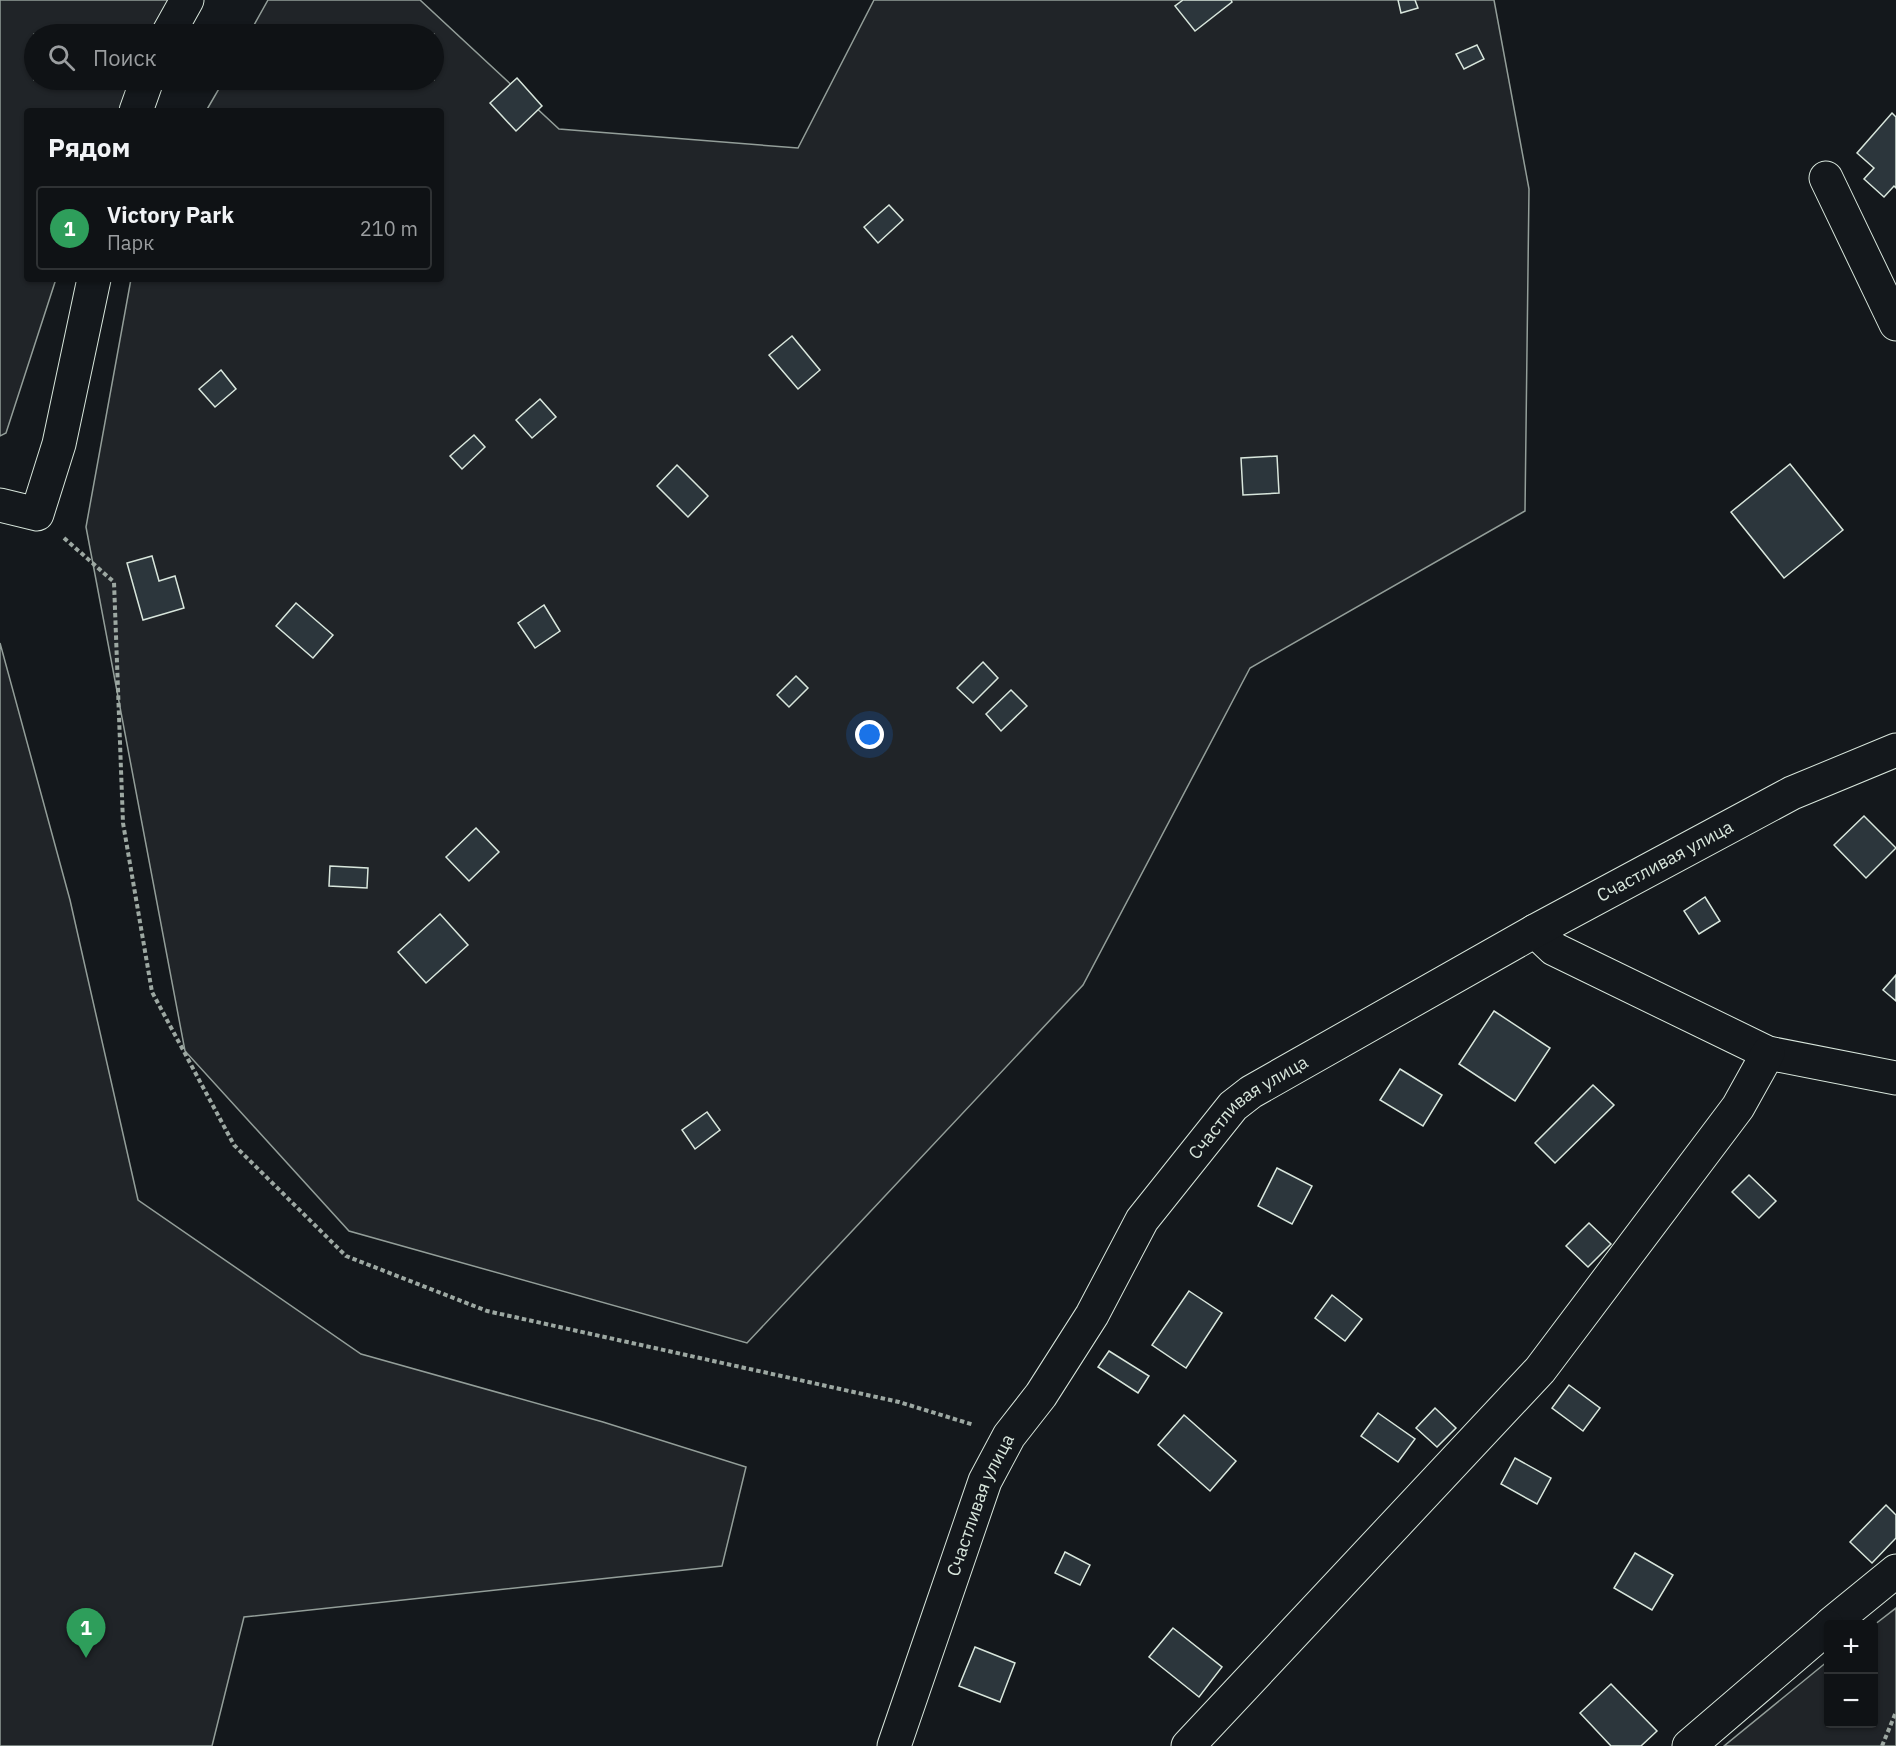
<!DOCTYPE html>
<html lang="ru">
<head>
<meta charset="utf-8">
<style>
  :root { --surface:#0f1215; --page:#181b1e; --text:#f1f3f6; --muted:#9b9ea0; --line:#2f3234; --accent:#d93025 }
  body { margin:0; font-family:"IBM Plex Sans",sans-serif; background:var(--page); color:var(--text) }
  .controls { position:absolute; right:18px; bottom:18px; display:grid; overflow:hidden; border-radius:6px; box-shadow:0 2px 4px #0004 }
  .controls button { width:54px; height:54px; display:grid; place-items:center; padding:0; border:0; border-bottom:2px solid var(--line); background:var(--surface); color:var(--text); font:30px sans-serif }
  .you { position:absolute; left:870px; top:735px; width:21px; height:21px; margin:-15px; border:4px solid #fff; border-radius:50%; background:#1a73e8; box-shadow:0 0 0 9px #1a73e833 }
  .badge { display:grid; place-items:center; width:39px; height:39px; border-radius:50%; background:var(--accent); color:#fff; font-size:20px; font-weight:700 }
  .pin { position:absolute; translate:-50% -50px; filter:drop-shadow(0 2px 3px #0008) }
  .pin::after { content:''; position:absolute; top:32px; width:21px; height:18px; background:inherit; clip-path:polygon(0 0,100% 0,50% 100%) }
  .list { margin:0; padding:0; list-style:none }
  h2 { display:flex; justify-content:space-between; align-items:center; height:78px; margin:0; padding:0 24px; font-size:26px }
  h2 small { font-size:20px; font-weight:400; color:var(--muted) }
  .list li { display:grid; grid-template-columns:39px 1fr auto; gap:18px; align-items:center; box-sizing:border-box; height:84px; margin:0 12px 12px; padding:0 12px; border:2px solid var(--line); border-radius:6px }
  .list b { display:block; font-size:22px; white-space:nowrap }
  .list p { margin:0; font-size:20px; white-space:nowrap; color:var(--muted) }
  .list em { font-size:20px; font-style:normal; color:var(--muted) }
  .icon { flex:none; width:33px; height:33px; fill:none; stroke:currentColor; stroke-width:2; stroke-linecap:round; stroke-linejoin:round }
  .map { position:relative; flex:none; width:1896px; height:1746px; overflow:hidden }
  .search { position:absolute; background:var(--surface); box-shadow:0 2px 4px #0004; left:24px; top:24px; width:420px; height:66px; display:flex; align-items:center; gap:15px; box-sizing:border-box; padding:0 21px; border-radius:33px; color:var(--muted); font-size:22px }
  .panel { position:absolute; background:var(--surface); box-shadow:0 2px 4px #0004; left:24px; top:108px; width:420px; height:174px; border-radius:6px }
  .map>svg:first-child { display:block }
  .green { fill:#202428; stroke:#939e99; stroke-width:1.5 }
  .building { fill:#2c363c; stroke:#d8e6dc; stroke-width:1.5 }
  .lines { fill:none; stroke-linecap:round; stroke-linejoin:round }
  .minor-casing { stroke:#d8e6dc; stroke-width:35 }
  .path { stroke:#9da8a2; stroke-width:4; stroke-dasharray:4.5 3; stroke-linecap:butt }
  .minor { stroke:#14181c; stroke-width:33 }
  .labels { text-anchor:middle; stroke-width:4.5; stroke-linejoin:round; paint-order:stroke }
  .street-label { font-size:18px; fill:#d8e6dc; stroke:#14181c }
</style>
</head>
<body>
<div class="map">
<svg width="1896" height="1746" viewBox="0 0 1896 1746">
  <rect width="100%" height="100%" fill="#14181c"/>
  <g class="green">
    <path d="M0 0H171L156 34H34V80H135L120 111H27V279H56L6 433 0 436Z"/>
    <path d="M268 0H420L559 129 798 148 874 0H1494L1529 189 1525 511 1250 668 1083 985 747 1343 349 1231 185 1051 86 527 131 279H441V111H206L224 80H434V34H249Z"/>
    <path d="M0 643 70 900 138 1200 361 1354 603 1422 746 1467 722 1566 244 1617 212 1746H0Z"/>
    <path d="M1896 1608V1746H1724L1828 1661V1724H1874V1625Z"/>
  </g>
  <g class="building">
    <path d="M1183 0H1231L1232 2 1195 31 1175 6Z"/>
    <path d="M1398 0H1415L1418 8 1401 13Z"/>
    <path d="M1477 45 1484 59 1464 69 1456 54Z"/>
    <path d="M517 78 542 106 516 131 490 103Z"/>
    <path d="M1892 113 1896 117V188L1894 186 1884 197 1864 179 1874 168 1857 153Z"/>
    <path d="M889 205 903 220 878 243 864 227Z"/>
    <path d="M792 336 820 370 798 389 769 355Z"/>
    <path d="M221 370 236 389 215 407 199 389Z"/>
    <path d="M540 399 556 417 532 438 516 420Z"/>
    <path d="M474 435 485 447 462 469 450 456Z"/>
    <path d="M1277 456 1279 493 1243 495 1241 458Z"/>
    <path d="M1790 464 1843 530 1784 578 1731 512Z"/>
    <path d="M677 465 708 496 688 517 657 486Z"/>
    <path d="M152 556 159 581 175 576 184 608 143 620 127 563Z"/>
    <path d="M296 603 333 635 313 658 276 626Z"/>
    <path d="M544 605 560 631 535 648 518 623Z"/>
    <path d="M983 662 998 678 973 703 957 688Z"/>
    <path d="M796 676 808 688 789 707 777 695Z"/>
    <path d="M1011 690 1027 706 1001 731 986 714Z"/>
    <path d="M1864 816 1896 848 1866 878 1834 845Z"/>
    <path d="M476 828 499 852 469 881 446 857Z"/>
    <path d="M330 866 368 868 367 888 329 886Z"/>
    <path d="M1705 897 1720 921 1699 934 1684 911Z"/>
    <path d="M440 914 468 945 426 983 398 952Z"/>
    <path d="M1896 975V1001L1883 990Z"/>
    <path d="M1494 1011 1550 1048 1515 1101 1459 1064Z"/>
    <path d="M1400 1069 1442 1095 1423 1126 1380 1100Z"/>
    <path d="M1593 1085 1614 1105 1555 1163 1535 1143Z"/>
    <path d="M707 1112 720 1130 695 1149 682 1130Z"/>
    <path d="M1277 1168 1312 1186 1292 1224 1258 1206Z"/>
    <path d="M1749 1175 1776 1201 1759 1218 1732 1192Z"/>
    <path d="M1589 1223 1611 1244 1588 1267 1566 1246Z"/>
    <path d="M1189 1291 1222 1313 1186 1368 1152 1345Z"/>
    <path d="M1332 1295 1362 1319 1345 1341 1315 1318Z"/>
    <path d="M1109 1351 1149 1376 1138 1393 1098 1367Z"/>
    <path d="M1569 1385 1600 1408 1583 1431 1552 1408Z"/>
    <path d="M1435 1408 1456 1428 1437 1447 1416 1428Z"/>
    <path d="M1378 1413 1415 1439 1398 1462 1361 1436Z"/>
    <path d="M1184 1415 1236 1461 1210 1491 1158 1445Z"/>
    <path d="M1515 1458 1551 1478 1537 1504 1501 1484Z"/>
    <path d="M1886 1505 1896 1515V1538L1872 1563 1850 1542Z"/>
    <path d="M1065 1552 1090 1565 1080 1585 1055 1573Z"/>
    <path d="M1635 1553 1673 1575 1652 1610 1614 1588Z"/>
    <path d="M1173 1628 1222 1667 1199 1697 1149 1657Z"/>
    <path d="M975 1647 1015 1663 1000 1702 959 1686Z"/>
    <path d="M1611 1684 1657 1731 1641 1746H1611L1580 1713Z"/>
  </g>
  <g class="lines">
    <g class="minor-casing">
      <g id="minor">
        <path d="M168 34 187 0"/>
        <path d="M136 111 147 80"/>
        <path d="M1826 178 1896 324"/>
        <path d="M0 505 37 514 59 444 94 279"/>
        <path d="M1535 931 1554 949 1768 1053 1896 1078"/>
        <path d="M1831 1624 1896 1571"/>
        <path id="s1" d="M894 1746 985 1481 1009 1436 1041 1395 1092 1315 1142 1220 1233 1106 1251 1092 1535 931 1792 793 1896 750"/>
        <path d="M1188 1746 1540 1370 1738 1107 1768 1053"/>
        <path d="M1689 1746 1828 1627"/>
      </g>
    </g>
    <g class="path">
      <path d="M64 538 114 582 123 823 152 992 234 1145 346 1256 487 1311 899 1402 974 1425"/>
      <path d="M1882 1746 1896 1712"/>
    </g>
    <use href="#minor" class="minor"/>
  </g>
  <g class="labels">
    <g class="street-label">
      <text dy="6" stroke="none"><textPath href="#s1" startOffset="1228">Счастливая улица</textPath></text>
      <text dy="6" stroke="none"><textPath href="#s1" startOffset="742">Счастливая улица</textPath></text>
      <text dy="6" stroke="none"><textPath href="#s1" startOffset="256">Счастливая улица</textPath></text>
    </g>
  </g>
</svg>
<div class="controls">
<button>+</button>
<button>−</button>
</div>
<div class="you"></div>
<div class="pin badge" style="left:86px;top:1658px;background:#2e9e5b">1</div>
<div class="search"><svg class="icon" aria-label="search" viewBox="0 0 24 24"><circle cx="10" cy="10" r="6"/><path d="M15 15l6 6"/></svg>Поиск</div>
<section class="panel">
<h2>Рядом<small></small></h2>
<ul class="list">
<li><span class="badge" style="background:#2e9e5b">1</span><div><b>Victory Park</b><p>Парк</p></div><em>210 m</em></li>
</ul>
</section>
</div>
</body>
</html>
